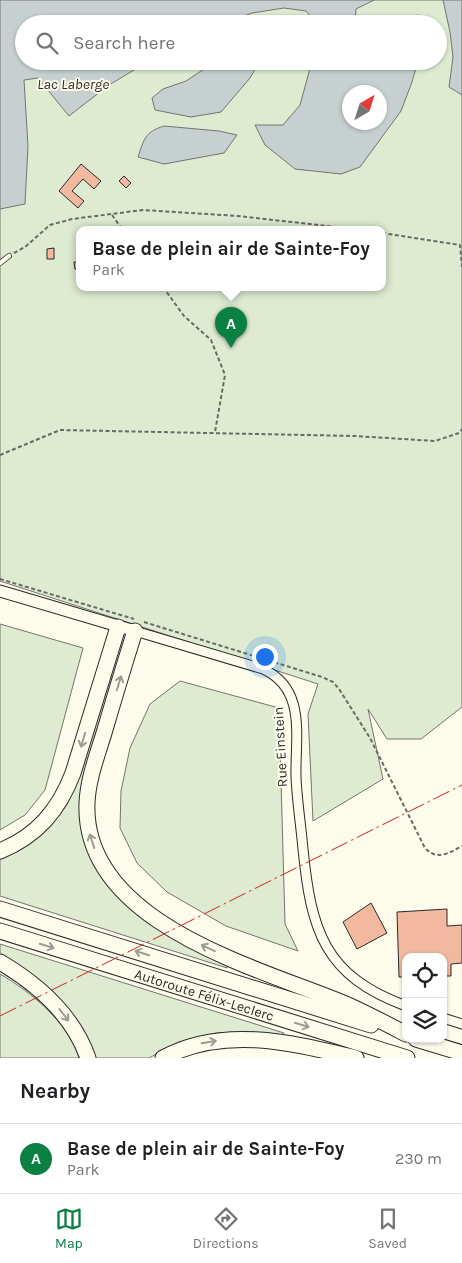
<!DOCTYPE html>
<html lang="en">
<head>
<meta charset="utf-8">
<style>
  :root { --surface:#fff; --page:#f2f2f2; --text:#202124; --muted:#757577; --line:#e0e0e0; --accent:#0b8043 }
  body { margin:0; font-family:Karla,sans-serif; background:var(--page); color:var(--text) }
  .controls { position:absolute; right:15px; bottom:15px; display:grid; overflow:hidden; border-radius:10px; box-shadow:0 1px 4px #0004 }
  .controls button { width:45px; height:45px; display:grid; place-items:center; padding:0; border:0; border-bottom:1px solid var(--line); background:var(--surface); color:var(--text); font:25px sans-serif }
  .compass { position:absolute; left:342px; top:85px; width:45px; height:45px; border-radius:50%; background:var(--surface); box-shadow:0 1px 4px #0004; rotate:39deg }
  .you { position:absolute; left:264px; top:656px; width:18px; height:18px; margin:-12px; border:4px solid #fff; border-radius:50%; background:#1a73e8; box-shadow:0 0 0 8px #1a73e833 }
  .badge { display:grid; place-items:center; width:32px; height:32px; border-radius:50%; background:var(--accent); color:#fff; font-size:16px; font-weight:700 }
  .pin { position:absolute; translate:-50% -41px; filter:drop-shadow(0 1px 2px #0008) }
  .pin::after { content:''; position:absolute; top:26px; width:18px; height:15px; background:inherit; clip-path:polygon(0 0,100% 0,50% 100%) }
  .popup { position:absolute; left:76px; top:226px; width:310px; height:65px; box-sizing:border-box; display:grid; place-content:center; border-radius:10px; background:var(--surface); filter:drop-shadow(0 1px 4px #0005); font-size:16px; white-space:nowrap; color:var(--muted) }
  .popup b { font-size:19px; color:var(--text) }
  .popup::after { content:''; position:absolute; left:50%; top:100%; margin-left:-10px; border:10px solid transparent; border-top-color:var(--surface) }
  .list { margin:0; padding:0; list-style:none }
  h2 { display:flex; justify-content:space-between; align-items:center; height:65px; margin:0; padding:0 20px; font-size:21px }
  h2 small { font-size:16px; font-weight:400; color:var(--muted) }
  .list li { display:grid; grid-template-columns:32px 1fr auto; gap:15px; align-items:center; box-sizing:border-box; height:70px; padding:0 20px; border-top:1px solid var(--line) }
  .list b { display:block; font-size:19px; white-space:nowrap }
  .list p { margin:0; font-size:16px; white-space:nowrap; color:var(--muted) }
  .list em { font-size:16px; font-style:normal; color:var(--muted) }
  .icon { flex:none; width:28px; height:28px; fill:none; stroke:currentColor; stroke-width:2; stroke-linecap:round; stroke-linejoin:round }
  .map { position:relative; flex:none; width:462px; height:1058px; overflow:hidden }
  .search { position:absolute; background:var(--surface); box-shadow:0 1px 4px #0004; left:15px; right:15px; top:15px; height:55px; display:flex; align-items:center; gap:12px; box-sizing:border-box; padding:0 18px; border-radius:28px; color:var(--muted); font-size:19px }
  .sheet { height:135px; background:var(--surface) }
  nav { display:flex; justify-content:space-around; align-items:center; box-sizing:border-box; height:70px; border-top:1px solid var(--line); background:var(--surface); font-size:14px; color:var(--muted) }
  nav a { display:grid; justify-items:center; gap:2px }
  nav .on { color:var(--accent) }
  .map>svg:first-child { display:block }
  .green { fill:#deebd1; stroke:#74746e; fill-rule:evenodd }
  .water { fill:#c7d0d0; stroke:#74746e; fill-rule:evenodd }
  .building { fill:#f2b8a0; stroke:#2b2b2b }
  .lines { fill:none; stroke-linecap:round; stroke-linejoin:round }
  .lane-casing { stroke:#2b2b2b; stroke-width:6 }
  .street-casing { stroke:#2b2b2b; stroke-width:11 }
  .secondary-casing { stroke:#2b2b2b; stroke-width:13 }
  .highway-casing { stroke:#2b2b2b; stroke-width:17 }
  .path { stroke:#6a6964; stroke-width:2; stroke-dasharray:4 2.5; stroke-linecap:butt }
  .lane { stroke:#fdfbea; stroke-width:4.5 }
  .street { stroke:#fdfbea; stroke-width:9 }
  .secondary { stroke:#fdfbea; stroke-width:11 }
  .highway { stroke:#fdfbea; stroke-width:15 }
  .power { stroke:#c62828; stroke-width:1; stroke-dasharray:18 4 2.5 4; stroke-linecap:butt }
  .oneway { stroke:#9e9d94 }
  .labels { text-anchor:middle; stroke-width:4; stroke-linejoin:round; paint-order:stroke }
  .street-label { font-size:14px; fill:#2b2b2b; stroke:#fdfbea }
  .water-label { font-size:15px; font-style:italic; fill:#2b2b2b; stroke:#fdfbea }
</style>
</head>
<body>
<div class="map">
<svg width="462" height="1058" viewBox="0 0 462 1058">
  <rect width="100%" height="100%" fill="#fdfbea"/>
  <g class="green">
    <path d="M0 0H462V707L421 739H387L368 709 383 779 313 821 308 714 318 684 0 581ZM24 24H438V61H24ZM350 92H380V122H350ZM80 229H382V287H80Z"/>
    <path d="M0 624 83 648 45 790 25 815 0 830Z"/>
    <path d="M109 676 115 678 80 802 84 836 89 853 97 869 110 887 136 913 228 963 227 968 0 896V858L57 817 66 806 71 795Z"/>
    <path d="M180 681 279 708 285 924 298 951 226 926 167 892 137 863 120 828 121 791 130 748 150 704Z"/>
    <path d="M0 944 284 1033 283 1037 253 1032 216 1033 179 1042 149 1058H95C77 1004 44 986 0 956Z"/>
    <path d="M0 974C31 992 68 1022 79 1058H0Z"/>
  </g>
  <g class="water">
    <path d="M0 0H374L356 9 355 24H317L306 11 284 8 252 13 222 24H24V61H149L109 85 69 116 38 78 24 80 28 146 25 204 0 209Z"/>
    <path d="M443 0H462V95L449 87 453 57 450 32Z"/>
    <path d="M419 15 422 24H381L395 19Z"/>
    <path d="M216 61H260L250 78 221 112 191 117 155 110 152 98 163 89 186 81Z"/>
    <path d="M312 61H418L412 82 401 111 360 167 341 174 295 169 265 145 255 125H283L300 105ZM350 92H380V122H350Z"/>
    <path d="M164 126 219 131 237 135 224 153 164 164 138 157C144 139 145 132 164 126Z"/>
  </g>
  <g class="building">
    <path d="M81 164 101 181 94 189 83 179 72 191 84 201 78 208 59 191Z"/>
    <path d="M124 176 131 183 126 188 119 181Z"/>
    <path d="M54 248V259H47V249Z"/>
    <path d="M74 262H80V269H75Z"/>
    <path d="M371 903 387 933 357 949 343 922Z"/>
    <path d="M447 909V926L462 925V963L451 964V976H443V957H406V977H399L397 912Z"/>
  </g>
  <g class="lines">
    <g class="lane-casing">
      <path id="lane" d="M0 263 9 256"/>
    </g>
    <g class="street-casing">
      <g id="street">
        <path d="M135 631 263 669C307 689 295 737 296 777 297 801 301 826 303 849 311 930 324 976 406 1006"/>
        <path d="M443 1018 462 1024"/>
      </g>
    </g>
    <g class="secondary-casing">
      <path id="secondary" d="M0 591 135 631"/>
    </g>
    <g class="highway-casing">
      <g id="highway">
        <path d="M135 631C124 665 114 699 104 733 97 756 88 779 87 803 82 924 260 968 348 1005 368 1014 387 1024 406 1034"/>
        <path d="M0 851C37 836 59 810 73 773L118 627"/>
        <path d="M0 909 371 1025"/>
        <path id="s1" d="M0 931 407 1058"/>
        <path d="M0 962C39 985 73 1015 88 1058"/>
        <path d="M416 1039 462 1053"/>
        <path d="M163 1058C224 1025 293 1043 356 1058"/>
      </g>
    </g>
    <g class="path">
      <path d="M112 215 122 229"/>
      <path d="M382 233 460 245 462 267"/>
      <path d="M14 253 25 247 50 225 72 219 143 210 238 216 354 229"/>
      <path d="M163 287 184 316 211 340 225 375 215 432"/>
      <path d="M0 455 60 430 355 436 435 441 459 433 462 429"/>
      <path d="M0 579 134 619"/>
      <path d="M144 622 322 677 333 682 339 689 370 738 425 848C437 861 449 853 462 846"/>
    </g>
    <use href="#lane" class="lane"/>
    <use href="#street" class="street"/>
    <use href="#secondary" class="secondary"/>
    <use href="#highway" class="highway"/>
    <path class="power" d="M0 1016 462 785"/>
  </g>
  <defs><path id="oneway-shaft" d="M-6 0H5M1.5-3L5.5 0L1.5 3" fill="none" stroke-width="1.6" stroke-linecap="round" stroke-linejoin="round" transform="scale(1.25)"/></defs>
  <g class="oneway">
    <use href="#oneway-shaft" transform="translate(119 683) rotate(-73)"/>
    <use href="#oneway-shaft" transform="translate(83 740) rotate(107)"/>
    <use href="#oneway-shaft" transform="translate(92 841) rotate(-108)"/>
    <use href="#oneway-shaft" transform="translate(47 946) rotate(17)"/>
    <use href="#oneway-shaft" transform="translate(208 948) rotate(-155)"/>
    <use href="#oneway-shaft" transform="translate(142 953) rotate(-163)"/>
    <use href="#oneway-shaft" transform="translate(64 1015) rotate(52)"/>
    <use href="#oneway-shaft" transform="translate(302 1025) rotate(17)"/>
    <use href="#oneway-shaft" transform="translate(209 1042) rotate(-9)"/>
  </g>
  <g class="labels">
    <g class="street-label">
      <text transform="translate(280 747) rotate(-93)" y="5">Rue Einstein</text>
      <text dy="5" stroke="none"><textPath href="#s1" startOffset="214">Autoroute Félix-Leclerc</textPath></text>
    </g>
    <g class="water-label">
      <text x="73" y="89">Lac Laberge</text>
    </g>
  </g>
</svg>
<div class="controls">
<button><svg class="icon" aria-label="locate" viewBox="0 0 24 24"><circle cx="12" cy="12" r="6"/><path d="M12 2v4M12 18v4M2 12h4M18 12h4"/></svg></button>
<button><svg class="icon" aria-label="layers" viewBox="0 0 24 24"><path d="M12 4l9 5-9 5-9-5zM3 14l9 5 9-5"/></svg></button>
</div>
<svg class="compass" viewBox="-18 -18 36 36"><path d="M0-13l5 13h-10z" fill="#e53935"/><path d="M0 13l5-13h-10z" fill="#757577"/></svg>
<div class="you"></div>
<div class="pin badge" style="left:231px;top:348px">A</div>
<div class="popup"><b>Base de plein air de Sainte-Foy</b>Park</div>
<div class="search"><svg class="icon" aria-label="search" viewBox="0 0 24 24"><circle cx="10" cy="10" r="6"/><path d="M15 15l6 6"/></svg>Search here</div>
</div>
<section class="sheet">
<h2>Nearby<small></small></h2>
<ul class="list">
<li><span class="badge">A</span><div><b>Base de plein air de Sainte-Foy</b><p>Park</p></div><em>230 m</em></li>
</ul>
</section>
<nav>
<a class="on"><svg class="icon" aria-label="map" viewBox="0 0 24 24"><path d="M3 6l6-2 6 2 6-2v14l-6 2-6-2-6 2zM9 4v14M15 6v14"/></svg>Map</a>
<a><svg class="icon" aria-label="directions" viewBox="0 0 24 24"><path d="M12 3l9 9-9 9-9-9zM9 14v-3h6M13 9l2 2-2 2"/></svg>Directions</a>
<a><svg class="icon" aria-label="saved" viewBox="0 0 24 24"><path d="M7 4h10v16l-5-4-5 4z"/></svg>Saved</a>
</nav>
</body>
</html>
